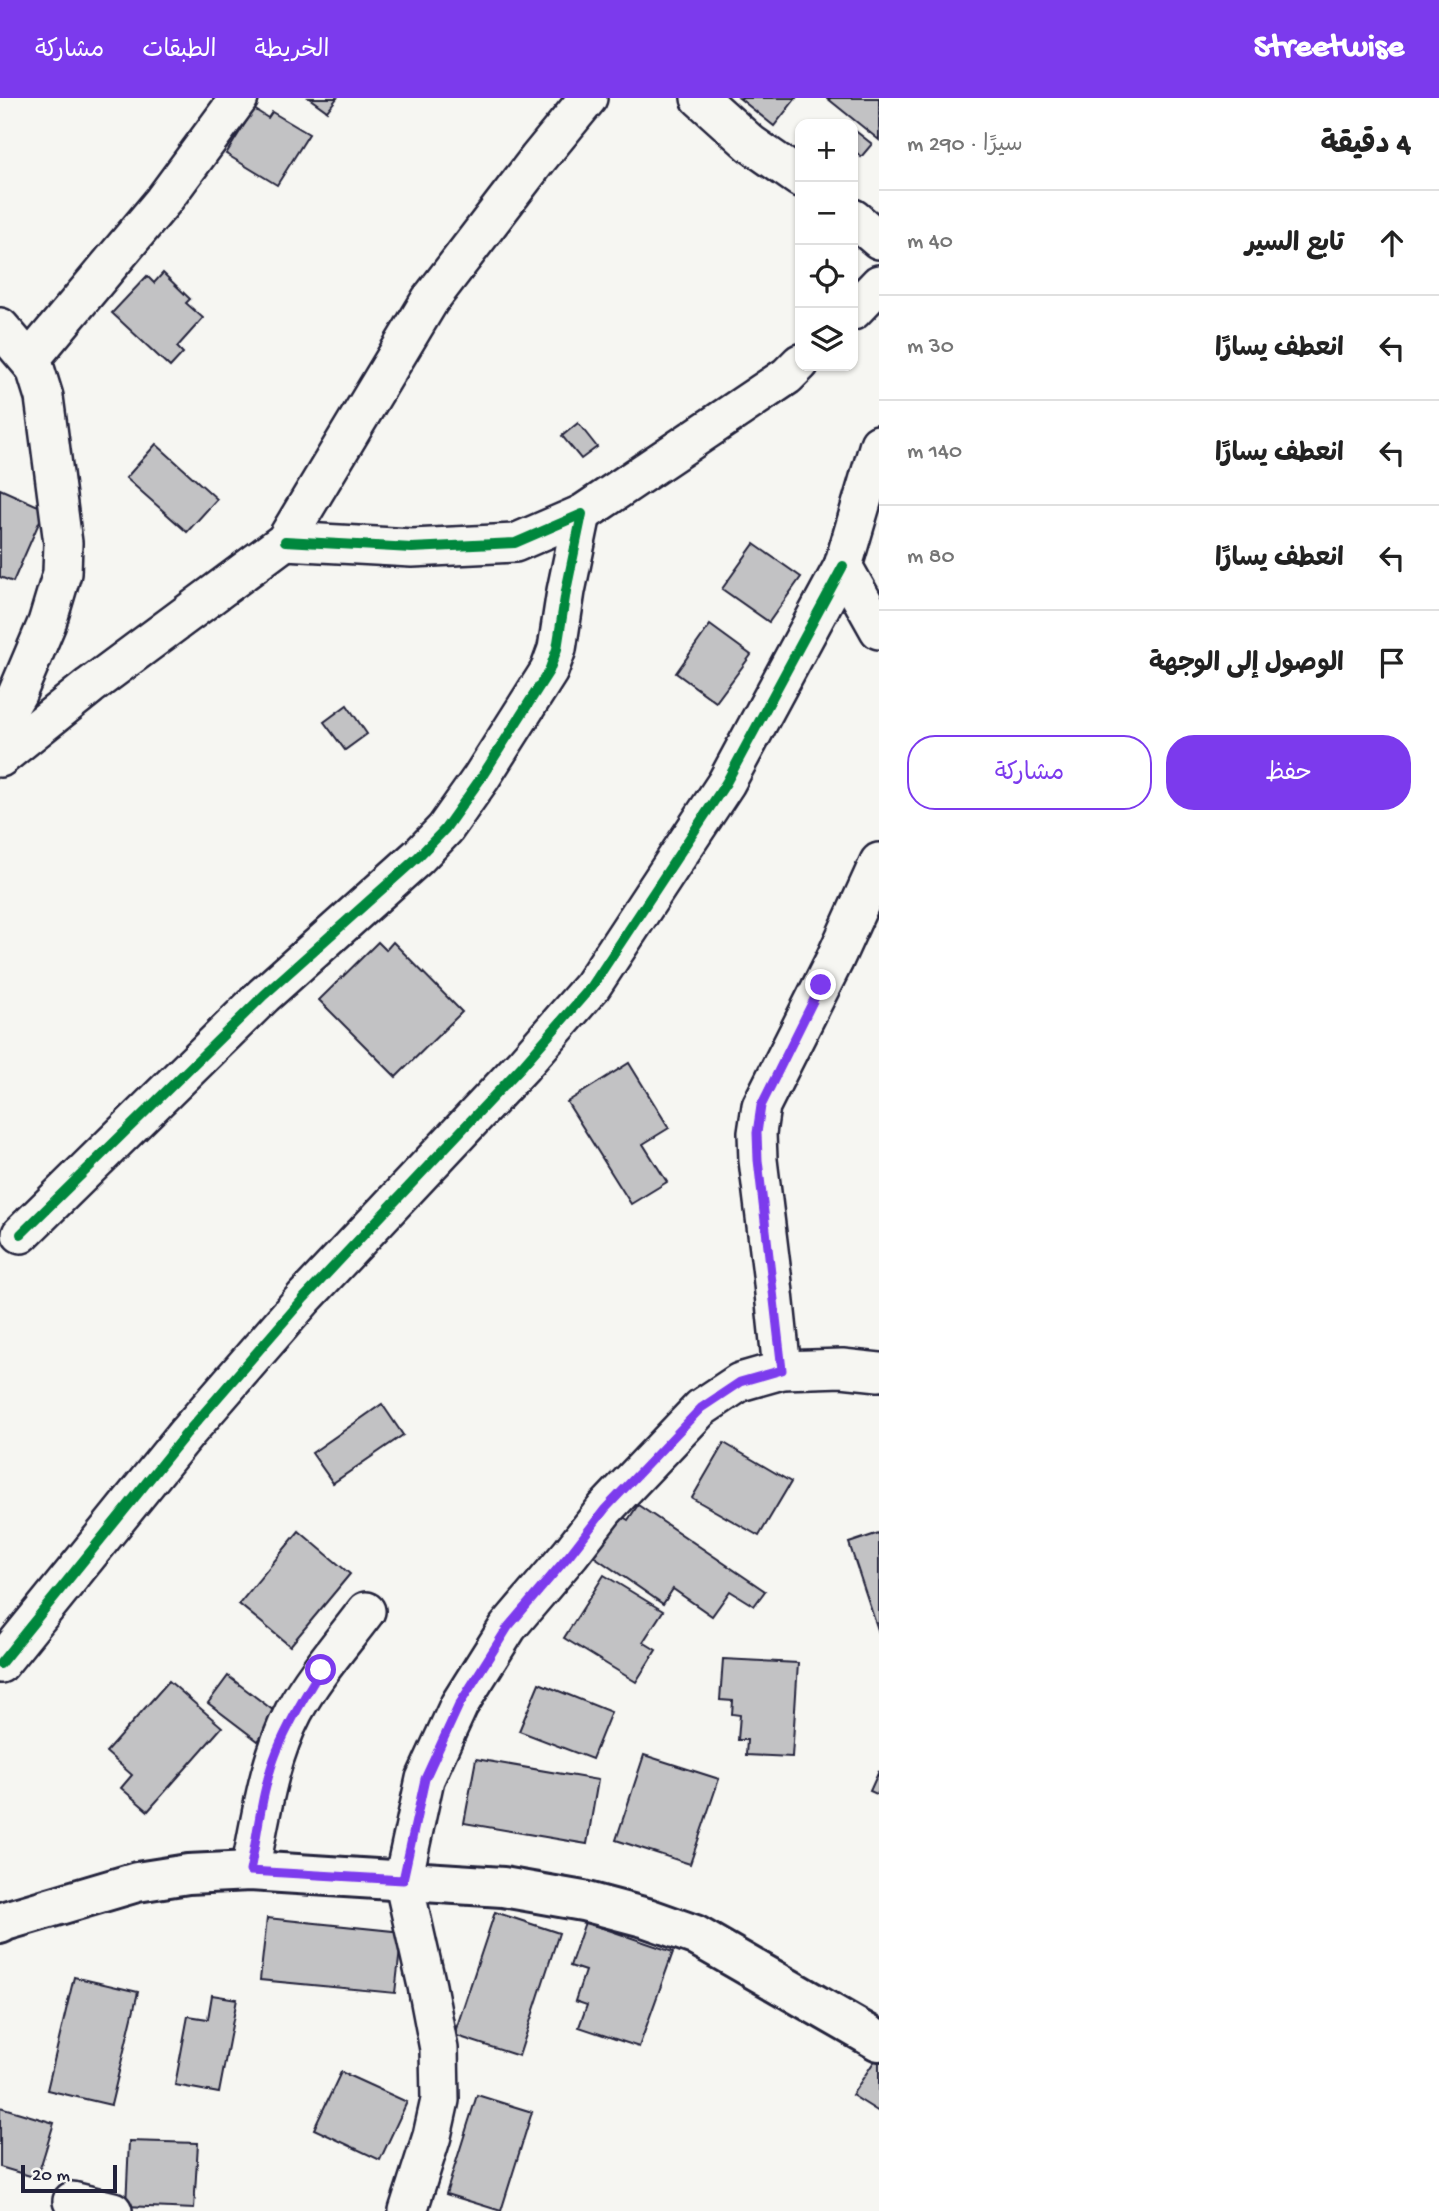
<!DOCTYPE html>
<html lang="ar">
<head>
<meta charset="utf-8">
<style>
  :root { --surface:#fff; --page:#f6f6f6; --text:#222; --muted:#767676; --line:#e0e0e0; --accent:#7c3aed }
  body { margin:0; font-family:"Gochi Hand","Playpen Sans Arabic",sans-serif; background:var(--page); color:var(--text); direction:rtl }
  .controls { position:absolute; right:21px; top:21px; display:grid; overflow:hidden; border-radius:14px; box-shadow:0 2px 5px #0004 }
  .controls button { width:63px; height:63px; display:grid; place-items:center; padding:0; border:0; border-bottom:2px solid var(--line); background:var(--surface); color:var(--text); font:35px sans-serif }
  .scale { position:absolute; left:21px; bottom:18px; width:96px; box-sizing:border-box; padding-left:7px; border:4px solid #22223b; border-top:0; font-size:19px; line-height:24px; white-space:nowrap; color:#22223b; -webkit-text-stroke:5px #f6f6f2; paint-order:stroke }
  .stop { position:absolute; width:21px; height:21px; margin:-16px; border:5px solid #7c3aed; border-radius:50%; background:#fff }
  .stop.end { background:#7c3aed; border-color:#fff; box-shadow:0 2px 7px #0008 }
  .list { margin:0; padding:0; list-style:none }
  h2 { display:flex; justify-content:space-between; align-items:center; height:91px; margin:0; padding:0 28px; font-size:30px }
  h2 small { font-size:23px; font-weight:400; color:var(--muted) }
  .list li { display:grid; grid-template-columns:46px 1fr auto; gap:21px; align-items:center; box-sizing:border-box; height:105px; padding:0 28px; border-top:2px solid var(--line) }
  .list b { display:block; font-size:26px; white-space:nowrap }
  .list em { font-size:23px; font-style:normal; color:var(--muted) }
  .actions { display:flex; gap:14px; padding:21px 28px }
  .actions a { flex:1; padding:16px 0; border:2px solid var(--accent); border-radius:28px; text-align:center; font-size:24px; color:var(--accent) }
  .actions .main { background:var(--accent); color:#fff }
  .icon { flex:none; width:38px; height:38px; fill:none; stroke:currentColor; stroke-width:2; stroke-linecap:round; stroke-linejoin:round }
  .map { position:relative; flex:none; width:879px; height:2113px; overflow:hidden; direction:ltr }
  header { display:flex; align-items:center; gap:42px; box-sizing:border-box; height:98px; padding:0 35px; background:var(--accent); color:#fff }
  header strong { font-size:33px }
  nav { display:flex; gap:38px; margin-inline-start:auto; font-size:24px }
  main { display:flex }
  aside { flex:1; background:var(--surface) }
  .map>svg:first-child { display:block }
  .building { fill:#c2c2c4; stroke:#22223b; stroke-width:2 }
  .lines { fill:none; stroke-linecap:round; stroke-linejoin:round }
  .minor-casing { stroke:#22223b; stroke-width:42 }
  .tertiary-casing { stroke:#22223b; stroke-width:44 }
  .minor { stroke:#f6f6f2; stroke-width:37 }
  .tertiary { stroke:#f6f6f2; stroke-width:38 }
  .cycleway-casing { stroke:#f6f6f2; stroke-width:15 }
  .cycleway { stroke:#00873e; stroke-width:10 }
  .route { stroke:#7c3aed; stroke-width:9 }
</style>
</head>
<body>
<header>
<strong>Streetwise</strong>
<nav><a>الخريطة</a><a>الطبقات</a><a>مشاركة</a></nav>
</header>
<main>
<aside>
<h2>4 دقيقة<small>سيرًا · 290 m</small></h2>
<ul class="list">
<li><svg class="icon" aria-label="ahead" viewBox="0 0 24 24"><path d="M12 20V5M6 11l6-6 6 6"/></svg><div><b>تابع السير</b></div><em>40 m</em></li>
<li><svg class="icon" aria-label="left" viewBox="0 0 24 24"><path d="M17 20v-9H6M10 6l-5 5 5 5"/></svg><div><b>انعطف يسارًا</b></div><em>30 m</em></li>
<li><svg class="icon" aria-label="left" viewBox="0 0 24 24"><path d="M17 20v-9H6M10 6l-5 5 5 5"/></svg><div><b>انعطف يسارًا</b></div><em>140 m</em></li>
<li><svg class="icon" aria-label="left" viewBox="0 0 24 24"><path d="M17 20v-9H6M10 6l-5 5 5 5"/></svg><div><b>انعطف يسارًا</b></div><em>80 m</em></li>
<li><svg class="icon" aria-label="arrive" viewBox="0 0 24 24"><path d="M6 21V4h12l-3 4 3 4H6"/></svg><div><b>الوصول إلى الوجهة</b></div></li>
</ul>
<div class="actions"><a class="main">حفظ</a><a>مشاركة</a></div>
</aside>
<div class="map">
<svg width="879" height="2113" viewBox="0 0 879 2113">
  <rect width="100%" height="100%" fill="#f6f6f2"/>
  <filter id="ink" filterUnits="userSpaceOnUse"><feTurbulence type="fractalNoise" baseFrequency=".0143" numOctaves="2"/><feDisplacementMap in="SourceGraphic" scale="14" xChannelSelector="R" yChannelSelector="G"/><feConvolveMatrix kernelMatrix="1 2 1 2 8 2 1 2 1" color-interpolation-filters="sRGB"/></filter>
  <g filter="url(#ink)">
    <g class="building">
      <path d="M309 0H337L327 13Z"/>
      <path d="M739 0H796L774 28Z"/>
      <path d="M827 0H879V42Z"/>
      <path d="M254 11 268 20 272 14 309 36 277 87 226 56Z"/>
      <path d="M853 31 872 46 861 59 853 51Z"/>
      <path d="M163 175 190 201 186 205 203 220 177 249 183 255 170 269 112 215 147 178 154 185Z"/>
      <path d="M578 325 597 349 581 361 562 338Z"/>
      <path d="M156 346 217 401 187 434 126 380Z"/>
      <path d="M0 391 45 411 13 484 0 479Z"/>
      <path d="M754 446 801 479 769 524 722 491Z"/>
      <path d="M710 527 751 557 716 604 676 575Z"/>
      <path d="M347 607 367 636 345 652 324 624Z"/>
      <path d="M378 844 386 852 393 844 462 914 396 979 319 902Z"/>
      <path d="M629 965 669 1030 643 1046 667 1084 631 1106 567 1004Z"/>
      <path d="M382 1306 403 1337 333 1385 312 1355Z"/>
      <path d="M724 1345 791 1384 759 1438 692 1400Z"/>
      <path d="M638 1407 765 1493 754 1508 730 1493 712 1518 673 1491 663 1506 592 1457 620 1417 628 1422Z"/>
      <path d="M299 1433 350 1476 290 1548 239 1506Z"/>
      <path d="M879 1435V1535L849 1445Z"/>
      <path d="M604 1477 663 1513 643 1544 656 1552 636 1584 564 1540Z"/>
      <path d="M723 1561 798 1565 792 1659 746 1657 747 1642H738L740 1617 732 1616 733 1603 720 1602Z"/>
      <path d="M228 1578 278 1616 258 1643 208 1605Z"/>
      <path d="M169 1583 222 1629 148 1713 121 1690 132 1677 106 1654Z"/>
      <path d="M539 1585 611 1614 592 1661 519 1633Z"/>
      <path d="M644 1657 719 1681 690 1766 616 1742Z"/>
      <path d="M476 1661 598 1682 587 1746 464 1725Z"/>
      <path d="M879 1673V1697L870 1693Z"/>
      <path d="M495 1814 559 1835 519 1958 454 1937Z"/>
      <path d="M267 1820 402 1834 395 1895 260 1882Z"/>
      <path d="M585 1824 673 1854 639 1949 579 1929 587 1907 575 1903 585 1873 570 1868Z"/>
      <path d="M74 1879 138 1894 111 2007 47 1992Z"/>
      <path d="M212 1897 237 1901 219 1995 175 1987 188 1918 208 1921Z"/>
      <path d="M879 1956V2014L852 1997Z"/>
      <path d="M341 1974 407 2004 380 2062 314 2031Z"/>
      <path d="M477 1997 532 2014 501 2113 446 2096Z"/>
      <path d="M0 2009 54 2025 37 2080 0 2069Z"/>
      <path d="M129 2043 198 2045 194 2111 126 2108Z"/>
    </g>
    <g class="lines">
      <g class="minor-casing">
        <g id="minor">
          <path d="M700 0 751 46 800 80"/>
          <path d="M853 120 879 142"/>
          <path d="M853 213 879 186"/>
          <path d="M0 229 35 270 44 299 63 445 62 475 47 525 17 596 0 625"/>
          <path d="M30 262 163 103 239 0"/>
          <path d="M879 346 843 468 879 532"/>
          <path d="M582 416 787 278 800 265"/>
          <path d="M0 660 90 588 285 443 430 202 538 61 588 0"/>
          <path d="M21 1136 264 897 418 759 445 731 481 680 549 573 557 551 566 493 582 416 515 445 412 450 285 443"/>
          <path d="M782 1272 772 1176 758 1062 757 1035 761 1008 834 863 879 764"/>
          <path d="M0 1566 185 1337 304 1200 523 967 592 888 726 685 843 468"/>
          <path d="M250 1773C261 1719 268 1663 294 1613 314 1577 342 1545 366 1513"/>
          <path d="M72 2103 113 2113"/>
          <path d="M408 2113 432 2038 440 2002 439 1951 427 1888 403 1782 425 1681 459 1607 508 1529 571 1455 605 1411 701 1310 740 1284 782 1272 842 1270 879 1274"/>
        </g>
      </g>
      <g class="tertiary-casing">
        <path id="tertiary" d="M0 1826 5 1823 137 1784 188 1776 250 1773 503 1789 583 1803 647 1820 695 1837 879 1943"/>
      </g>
      <use href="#minor" class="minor"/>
      <use href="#tertiary" class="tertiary"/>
      <g class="cycleway-casing">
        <g id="cycleway">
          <path d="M21 1136 264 897 418 759 445 731 481 680 549 573 557 551 566 493 582 416 515 445 412 450 285 443"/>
          <path d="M0 1566 185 1337 304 1200 523 967 592 888 726 685 843 468"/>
        </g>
      </g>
      <use href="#cycleway" class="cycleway"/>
    </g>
  </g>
  <g class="lines" filter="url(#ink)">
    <path class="route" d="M321 1572C304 1599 289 1624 277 1653 262 1690 258 1734 250 1773L403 1782 425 1681 459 1607 508 1529 571 1455 605 1411 701 1310 740 1284 782 1272 758 1062 757 1035 761 1008 821 887"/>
  </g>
</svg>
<div class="controls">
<button>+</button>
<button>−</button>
<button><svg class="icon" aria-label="locate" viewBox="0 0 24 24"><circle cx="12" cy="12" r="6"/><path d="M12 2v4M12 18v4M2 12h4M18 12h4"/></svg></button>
<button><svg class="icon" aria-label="layers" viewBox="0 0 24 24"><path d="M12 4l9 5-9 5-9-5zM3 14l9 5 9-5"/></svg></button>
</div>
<div class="scale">20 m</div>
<div class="stop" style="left:321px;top:1572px"></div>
<div class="stop end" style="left:821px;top:887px"></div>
</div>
</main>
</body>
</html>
